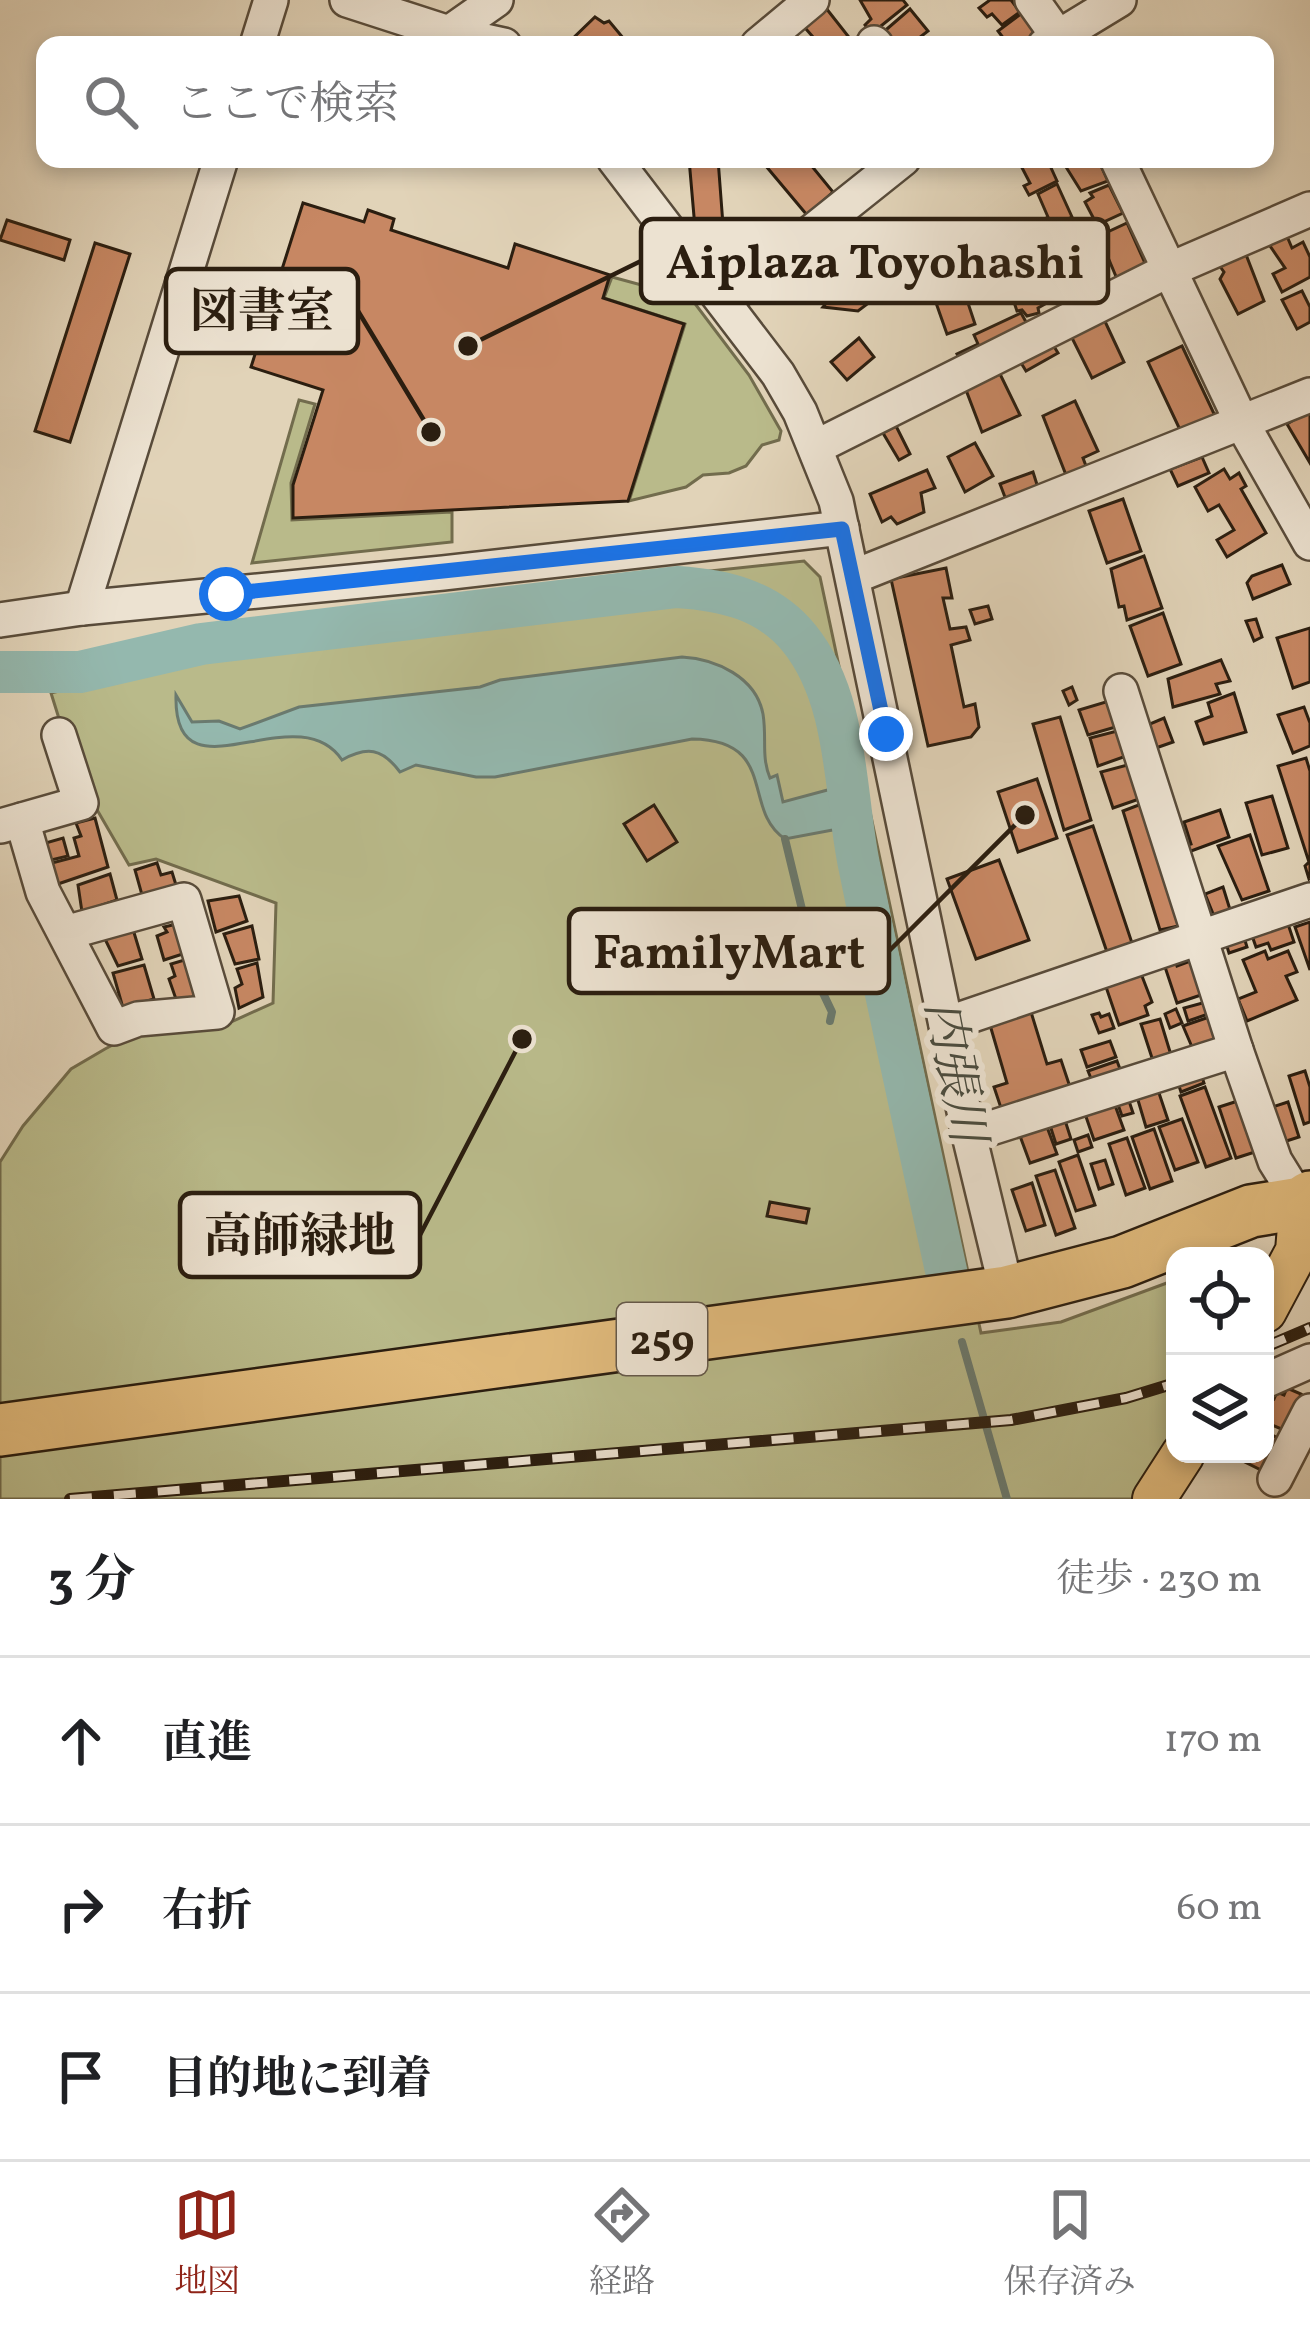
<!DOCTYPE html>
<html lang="ja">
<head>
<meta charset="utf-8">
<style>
  :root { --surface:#fff; --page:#f2f2f2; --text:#202124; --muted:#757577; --line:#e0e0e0; --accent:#8f2418 }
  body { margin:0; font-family:Vollkorn,"Noto Serif JP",serif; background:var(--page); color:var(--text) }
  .controls { position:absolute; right:36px; bottom:36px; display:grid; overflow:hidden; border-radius:24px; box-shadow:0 6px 18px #0003 }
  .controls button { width:108px; height:108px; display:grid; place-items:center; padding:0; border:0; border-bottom:3px solid var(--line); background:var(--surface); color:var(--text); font:60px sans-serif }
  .stop { position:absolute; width:36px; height:36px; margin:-27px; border:9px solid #1a73e8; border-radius:50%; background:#fff }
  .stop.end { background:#1a73e8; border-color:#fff; box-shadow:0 3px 12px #0008 }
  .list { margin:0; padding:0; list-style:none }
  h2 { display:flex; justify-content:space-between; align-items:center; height:156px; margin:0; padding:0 48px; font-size:51px }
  h2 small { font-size:39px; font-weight:400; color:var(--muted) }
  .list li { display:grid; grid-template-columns:78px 1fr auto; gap:36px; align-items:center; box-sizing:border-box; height:168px; padding:0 48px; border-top:3px solid var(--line) }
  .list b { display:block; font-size:45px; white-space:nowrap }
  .list em { font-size:39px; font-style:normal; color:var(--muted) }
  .icon { flex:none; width:66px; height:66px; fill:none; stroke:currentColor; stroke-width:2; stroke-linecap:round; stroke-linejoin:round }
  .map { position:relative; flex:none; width:1310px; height:1499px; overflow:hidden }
  .search { position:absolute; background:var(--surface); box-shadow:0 6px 18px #0003; left:36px; right:36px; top:36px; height:132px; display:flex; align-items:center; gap:30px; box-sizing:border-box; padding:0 42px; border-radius:24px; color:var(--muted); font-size:45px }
  .sheet { height:660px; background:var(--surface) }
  nav { display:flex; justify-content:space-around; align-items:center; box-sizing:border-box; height:168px; border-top:3px solid var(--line); background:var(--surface); font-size:33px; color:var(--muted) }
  nav a { display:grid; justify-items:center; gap:6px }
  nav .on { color:var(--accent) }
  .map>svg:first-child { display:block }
  .green { fill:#b9ba8a; stroke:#726c4d; stroke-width:3 }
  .water { fill:#94b8ae; stroke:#6a7a6f; stroke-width:3 }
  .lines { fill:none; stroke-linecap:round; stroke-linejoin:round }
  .stream { stroke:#6a7a6f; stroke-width:8 }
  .river { stroke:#94b8ae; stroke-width:42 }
  .building { fill:#c78763; stroke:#2b1e10; stroke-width:3 }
  .minor-casing { stroke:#584b3a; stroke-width:38 }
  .major-casing { stroke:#2b1e10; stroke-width:46 }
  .highway-casing { stroke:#2b1e10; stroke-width:56 }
  .minor { stroke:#ece2d1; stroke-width:33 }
  .major { stroke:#e0ba7c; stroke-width:42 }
  .highway { stroke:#e0ba7c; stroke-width:51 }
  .rail-casing { stroke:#2b1e10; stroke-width:12 }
  .rail { stroke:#ece2d1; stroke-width:8; stroke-dasharray:22; stroke-linecap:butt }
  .route { stroke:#1a73e8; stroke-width:15 }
  .labels { text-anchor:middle; stroke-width:12; stroke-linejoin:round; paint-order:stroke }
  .shield { fill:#ece2d1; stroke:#65594a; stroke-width:3 }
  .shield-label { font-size:42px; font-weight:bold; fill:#2b1e10 }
  .water-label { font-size:48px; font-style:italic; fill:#4a4c3f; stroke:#ece2d1 }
  .leader { fill:none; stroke:#2b1e10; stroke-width:4.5 }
  .callout-dot { fill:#2b1e10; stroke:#ece2d1; stroke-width:4.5 }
  .callout { fill:#ece2d1; stroke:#2b1e10; stroke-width:4.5 }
  .callout-label { font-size:48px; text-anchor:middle; font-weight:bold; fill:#2b1e10 }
</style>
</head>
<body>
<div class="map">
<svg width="1310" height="1499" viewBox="0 0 1310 1499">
  <rect width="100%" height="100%" fill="#e1d3b8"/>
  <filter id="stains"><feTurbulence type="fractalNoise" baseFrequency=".00167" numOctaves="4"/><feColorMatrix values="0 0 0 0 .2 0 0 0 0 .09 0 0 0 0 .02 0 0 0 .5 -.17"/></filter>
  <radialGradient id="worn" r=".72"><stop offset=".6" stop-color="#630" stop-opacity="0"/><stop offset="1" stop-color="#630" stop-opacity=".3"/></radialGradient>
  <g class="green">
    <path d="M612 277 667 292 681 289 690 297 749 375 781 431 779 440 762 445 746 466 729 473 703 475 686 487 629 501 685 324 604 298Z"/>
    <path d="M299 400 315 404 291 483 292 520 452 512V542L252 563Z"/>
    <path d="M804 561 820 577 981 1333 1061 1322 1175 1280V1435L1134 1499H0V1162L23 1126 71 1069 105 1049 143 1029 231 1022 273 1003 276 903 156 859 129 865 96 808H87L51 693 214 652 212 624Z"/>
  </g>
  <path class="water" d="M682 657C716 659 756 677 763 714 767 739 761 756 770 778L777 775 783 802 835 788 838 829 785 839C741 810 779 740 692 739L495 777H476L416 765 400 772C382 748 367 746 342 760 296 692 173 806 176 695L192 722 219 721 240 729 299 707 480 687 500 680Z"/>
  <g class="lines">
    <g class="stream">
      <path d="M785 839 806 926 825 976 822 991 832 1012 830 1021"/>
      <path d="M962 1342 1007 1499"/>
    </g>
    <path class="river" d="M0 672H80L201 644 677 587C724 590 768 600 799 638 849 699 844 792 859 865 887 1002 917 1138 947 1275"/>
  </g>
  <g class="building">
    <path d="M860 0H903L907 5 871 34 865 25 871 19Z"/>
    <path d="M990 0H1011L1020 12 1002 25 992 14 987 17 979 8Z"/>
    <path d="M822 3 848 36 837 45H820L799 21Z"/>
    <path d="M910 9 928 31 910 45H889L880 35Z"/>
    <path d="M1022 13 1037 34 1023 45 1013 40 1007 43 998 31Z"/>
    <path d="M595 17 604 23 609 21 629 45H566Z"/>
    <path d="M689 159H718L723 225 695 228Z"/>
    <path d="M760 159H806L833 192 807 215Z"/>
    <path d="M1047 159 1057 181 1029 195 1024 186 1030 183 1018 160Z"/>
    <path d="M1085 159H1098L1108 181 1081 191 1066 167Z"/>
    <path d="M1057 184 1072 217 1045 229 1041 221 1048 217 1038 194Z"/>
    <path d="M1109 185 1123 213 1097 225 1085 202 1093 197 1090 193Z"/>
    <path d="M303 203 364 222 368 210 394 219 391 230 508 268 515 244 610 275 603 298 684 324 628 501 293 518V485L323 390 251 367Z"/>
    <path d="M7 220 70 240 64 260 0 240Z"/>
    <path d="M1127 223 1149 272 1120 286 1099 236Z"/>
    <path d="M856 233 895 283 858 311 823 307 842 285 822 260Z"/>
    <path d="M1286 234 1292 248 1303 242 1310 257V277L1282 292 1273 274 1285 268 1268 243Z"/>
    <path d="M95 243 130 254 70 442 35 431Z"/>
    <path d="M1245 252 1264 301 1238 314 1220 279 1224 272 1219 265Z"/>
    <path d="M1034 253 1045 304 1038 308 1039 313 1027 316 1022 310 1017 311 1001 264Z"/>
    <path d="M964 291 975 324 947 334 935 300Z"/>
    <path d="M1302 291 1310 307V322L1297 329 1282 300Z"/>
    <path d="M1021 313 1031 331 965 370 957 354 978 344 974 335Z"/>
    <path d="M1102 315 1124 362 1092 378 1069 332Z"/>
    <path d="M859 338 874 357 847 380 831 362Z"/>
    <path d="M1050 340 1058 353 1026 371 1018 358Z"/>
    <path d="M1182 346 1217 420 1182 434 1148 362Z"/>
    <path d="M1000 374 1020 415 982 432 966 390Z"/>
    <path d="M1075 401 1098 451 1083 458 1086 466 1066 475 1043 416Z"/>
    <path d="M1310 410V463L1287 424Z"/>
    <path d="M896 426 910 454 899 460 883 433Z"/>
    <path d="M975 443 993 476 965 492 948 457Z"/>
    <path d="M1202 457 1209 473 1178 486 1170 469Z"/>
    <path d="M1224 469 1230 479 1239 473 1246 486 1241 489 1266 533 1227 557 1217 540 1234 530 1219 505 1208 511 1195 487Z"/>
    <path d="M927 470 935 488 921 493 924 512 897 524 891 517 882 522 870 494Z"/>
    <path d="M1033 472 1040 494 1008 505 1000 484Z"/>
    <path d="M1123 499 1141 551 1107 563 1089 511Z"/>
    <path d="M1144 556 1162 608 1127 620 1124 606 1119 607 1111 569Z"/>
    <path d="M1282 565 1290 584 1253 599 1247 583 1252 576Z"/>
    <path d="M946 568 952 598H943L950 629 966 627 970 640 951 645 964 707 975 704 979 727 971 737 928 746 891 579Z"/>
    <path d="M988 606 992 619 975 624 970 610Z"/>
    <path d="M1163 613 1181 664 1148 676 1130 626Z"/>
    <path d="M1256 619 1262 637 1254 641 1246 621Z"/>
    <path d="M1310 628V682L1293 688 1277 638Z"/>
    <path d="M1221 660 1230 681 1216 684 1220 694 1173 707 1168 679Z"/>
    <path d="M1072 687 1077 700 1069 705 1063 691Z"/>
    <path d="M1234 693 1246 732 1204 744 1196 722 1212 716 1208 703Z"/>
    <path d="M1109 701 1119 726 1088 735 1079 710Z"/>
    <path d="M1304 707 1310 723V746L1293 753 1278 715Z"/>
    <path d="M1060 717 1091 820 1064 830 1033 724Z"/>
    <path d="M1164 718 1173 742 1153 749 1145 726Z"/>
    <path d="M1121 730 1129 755 1098 766 1090 738Z"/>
    <path d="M1306 758 1310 771V878L1309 879 1305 866 1309 862 1278 766Z"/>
    <path d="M1131 764 1142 798 1113 808 1101 772Z"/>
    <path d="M1037 779 1057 838 1018 852 998 792Z"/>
    <path d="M1272 796 1288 848 1262 855 1246 803Z"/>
    <path d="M1144 803 1183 925 1160 930 1123 811Z"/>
    <path d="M654 805 677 842 647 861 624 824Z"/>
    <path d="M1220 810 1229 837 1183 854 1181 847 1191 844 1184 822Z"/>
    <path d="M95 818 108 867 55 885 48 864 79 856 74 838 81 836 76 823Z"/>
    <path d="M1093 826 1133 946 1108 955 1067 835Z"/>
    <path d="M1250 835 1269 891 1242 900 1218 846Z"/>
    <path d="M63 838 68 856 47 861 42 844Z"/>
    <path d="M999 860 1029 940 976 959 947 879Z"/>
    <path d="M157 863 161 875 172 872 176 885 142 895 135 870Z"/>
    <path d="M110 874 117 900 82 912 78 885Z"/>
    <path d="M1223 887 1232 916 1216 921 1205 894Z"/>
    <path d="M239 896 247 921 216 932 208 901Z"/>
    <path d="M1286 918 1294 942 1271 950 1268 943 1256 947 1250 930Z"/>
    <path d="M1310 922V970L1295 927Z"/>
    <path d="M181 923 189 952 164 960 157 936 167 932 164 927Z"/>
    <path d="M132 926 142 959 118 966 103 935Z"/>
    <path d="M252 926 259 959 235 964 224 934Z"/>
    <path d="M1243 934 1247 947 1229 953 1225 940Z"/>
    <path d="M1265 951 1268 959 1288 951 1297 972 1286 976 1297 1000 1247 1021 1238 999 1256 992 1243 960Z"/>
    <path d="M191 958 202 994 177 1002 169 979 175 976 171 964Z"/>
    <path d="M1175 960 1177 966 1193 960 1204 994 1177 1003 1164 964Z"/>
    <path d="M257 963 263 997 239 1008 235 988 242 984 237 969Z"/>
    <path d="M144 965 154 999 123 1008 113 973Z"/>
    <path d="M1140 971 1152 1002 1145 1006 1148 1015 1119 1025 1105 984Z"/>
    <path d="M1206 1002 1211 1013 1188 1021 1184 1008Z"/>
    <path d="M1176 1009 1182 1023 1170 1028 1165 1014Z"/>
    <path d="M1031 1012 1047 1064 1061 1060 1071 1090 1002 1111 994 1087 1007 1083 990 1025Z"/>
    <path d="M1099 1013 1101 1017 1109 1014 1114 1028 1099 1033 1092 1015Z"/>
    <path d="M1212 1016 1222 1045 1195 1054 1183 1026Z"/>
    <path d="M1160 1019 1171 1055 1153 1061 1141 1024Z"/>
    <path d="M1110 1041 1116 1057 1087 1067 1081 1050Z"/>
    <path d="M1117 1061 1123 1077 1094 1086 1088 1071Z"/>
    <path d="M1199 1068 1204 1083 1181 1092 1176 1077Z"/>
    <path d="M1305 1071 1310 1087V1122L1304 1124 1289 1076Z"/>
    <path d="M1156 1084 1168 1120 1146 1127 1135 1090Z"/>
    <path d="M1205 1087 1231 1158 1206 1167 1180 1096Z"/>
    <path d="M1126 1092 1133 1113 1122 1116 1115 1096Z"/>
    <path d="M1112 1097 1124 1130 1094 1140 1083 1108Z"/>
    <path d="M1241 1100 1258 1151 1236 1158 1219 1107Z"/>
    <path d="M1288 1102 1299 1137 1277 1144 1266 1109Z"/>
    <path d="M1063 1114 1071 1139 1056 1144 1048 1119Z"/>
    <path d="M1182 1119 1198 1162 1175 1170 1159 1127Z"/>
    <path d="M1047 1127 1057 1154 1030 1163 1020 1136Z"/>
    <path d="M1154 1129 1172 1181 1150 1189 1132 1137Z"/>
    <path d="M1088 1135 1092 1147 1078 1152 1074 1140Z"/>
    <path d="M1127 1138 1145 1188 1126 1195 1109 1144Z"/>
    <path d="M1078 1155 1095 1205 1076 1211 1059 1162Z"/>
    <path d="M1105 1160 1113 1184 1099 1189 1091 1164Z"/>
    <path d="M1055 1170 1075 1228 1056 1235 1036 1176Z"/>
    <path d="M1032 1183 1045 1225 1026 1231 1012 1190Z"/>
    <path d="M770 1202 809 1209 806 1223 767 1216Z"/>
    <path d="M1287 1388 1301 1394 1286 1431 1265 1422V1400L1267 1396 1274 1399 1277 1392 1284 1395Z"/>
    <path d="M1265 1431 1281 1440 1265 1472 1237 1458 1239 1454H1265Z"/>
  </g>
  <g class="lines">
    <g class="minor-casing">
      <g id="minor">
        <path d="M347 0 449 33 504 45"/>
        <path d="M1032 0 1064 45"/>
        <path d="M449 33 496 0"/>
        <path d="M874 43 876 45"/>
        <path d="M257 45 271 0"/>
        <path d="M758 45 812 0"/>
        <path d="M1045 45 1119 0"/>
        <path d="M614 159 778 374 800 412 836 501 969 1135 1007 1292"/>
        <path d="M1117 159 1243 425 1310 543"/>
        <path d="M724 302 903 159"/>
        <path d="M816 447 1169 270 1310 209"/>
        <path d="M853 577 1310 395"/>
        <path d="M82 608 221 159"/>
        <path d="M0 620 82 608 443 573 842 528"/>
        <path d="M1121 691 1236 1050 1275 1161 1301 1203"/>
        <path d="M22 820 43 892 114 1028 138 1019 217 1012 184 900 65 933"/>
        <path d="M1 826 81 803 59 735"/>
        <path d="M946 1024 1310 900"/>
        <path d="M969 1135 1236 1050"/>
        <path d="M1265 1381 1310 1361"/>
        <path d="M1275 1479 1310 1411"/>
      </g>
    </g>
    <g class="major-casing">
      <g id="major">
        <path d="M1265 1311 1297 1251 1301 1203"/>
        <path d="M1154 1499 1183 1454"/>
      </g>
    </g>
    <g class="highway-casing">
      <path id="highway" d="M0 1430 1007 1292 1122 1262 1251 1211 1301 1203 1310 1197"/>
    </g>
    <use href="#minor" class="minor"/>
    <use href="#major" class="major"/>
    <use href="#highway" class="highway"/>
    <g class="rail-casing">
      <g id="rail">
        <path d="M1265 1347 1310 1328"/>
        <path d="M70 1499 1011 1420 1126 1398 1175 1383"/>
      </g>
    </g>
    <use href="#rail" class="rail"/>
  </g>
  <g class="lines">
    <path class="route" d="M226 594 842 529 886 734"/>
  </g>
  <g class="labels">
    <rect class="shield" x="617" y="1303" width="90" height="72" rx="9"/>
    <g class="shield-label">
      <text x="662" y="1354">259</text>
    </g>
    <g class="water-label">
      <text transform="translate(957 1071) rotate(79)" y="17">内張川</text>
    </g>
  </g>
  <path class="leader" d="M468 346L641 261M431 432L358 311M1025 815L889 951M522 1039L420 1235"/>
  <g class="callout-dot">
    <circle cx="468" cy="346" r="12"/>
    <circle cx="431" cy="432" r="12"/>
    <circle cx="1025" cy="815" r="12"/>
    <circle cx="522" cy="1039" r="12"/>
  </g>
  <g class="callout">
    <rect x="641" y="219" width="467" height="84" rx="12"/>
    <rect x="166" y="269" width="192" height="84" rx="12"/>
    <rect x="569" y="909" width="320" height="84" rx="12"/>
    <rect x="180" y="1193" width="240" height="84" rx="12"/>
  </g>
  <g class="callout-label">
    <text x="875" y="278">Aiplaza Toyohashi</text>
    <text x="262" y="327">図書室</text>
    <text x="729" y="968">FamilyMart</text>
    <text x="300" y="1252">高師緑地</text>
  </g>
  <rect width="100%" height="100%" filter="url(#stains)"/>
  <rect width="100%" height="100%" fill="url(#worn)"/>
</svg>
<div class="controls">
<button><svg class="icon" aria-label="locate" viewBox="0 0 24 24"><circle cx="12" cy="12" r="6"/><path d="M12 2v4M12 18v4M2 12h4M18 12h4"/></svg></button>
<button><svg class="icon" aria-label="layers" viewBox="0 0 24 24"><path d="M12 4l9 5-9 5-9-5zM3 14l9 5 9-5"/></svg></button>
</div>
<div class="stop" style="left:226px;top:594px"></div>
<div class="stop end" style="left:886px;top:734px"></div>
<div class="search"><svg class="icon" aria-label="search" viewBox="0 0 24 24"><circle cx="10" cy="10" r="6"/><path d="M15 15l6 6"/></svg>ここで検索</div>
</div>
<section class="sheet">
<h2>3 分<small>徒歩 · 230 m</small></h2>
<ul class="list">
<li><svg class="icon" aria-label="ahead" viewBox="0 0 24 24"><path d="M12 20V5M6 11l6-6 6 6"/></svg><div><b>直進</b></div><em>170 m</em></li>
<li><svg class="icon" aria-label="right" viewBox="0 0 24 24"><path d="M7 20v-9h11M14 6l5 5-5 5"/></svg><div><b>右折</b></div><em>60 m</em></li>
<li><svg class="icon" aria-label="arrive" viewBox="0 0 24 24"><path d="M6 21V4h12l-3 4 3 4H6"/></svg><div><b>目的地に到着</b></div></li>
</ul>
</section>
<nav>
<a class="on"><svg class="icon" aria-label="map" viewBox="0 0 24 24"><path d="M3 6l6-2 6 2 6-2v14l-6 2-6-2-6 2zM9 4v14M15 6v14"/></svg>地図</a>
<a><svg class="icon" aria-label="directions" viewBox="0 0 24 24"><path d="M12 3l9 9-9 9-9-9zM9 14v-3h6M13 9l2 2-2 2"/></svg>経路</a>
<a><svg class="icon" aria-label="saved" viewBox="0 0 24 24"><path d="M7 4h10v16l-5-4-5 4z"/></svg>保存済み</a>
</nav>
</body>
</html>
